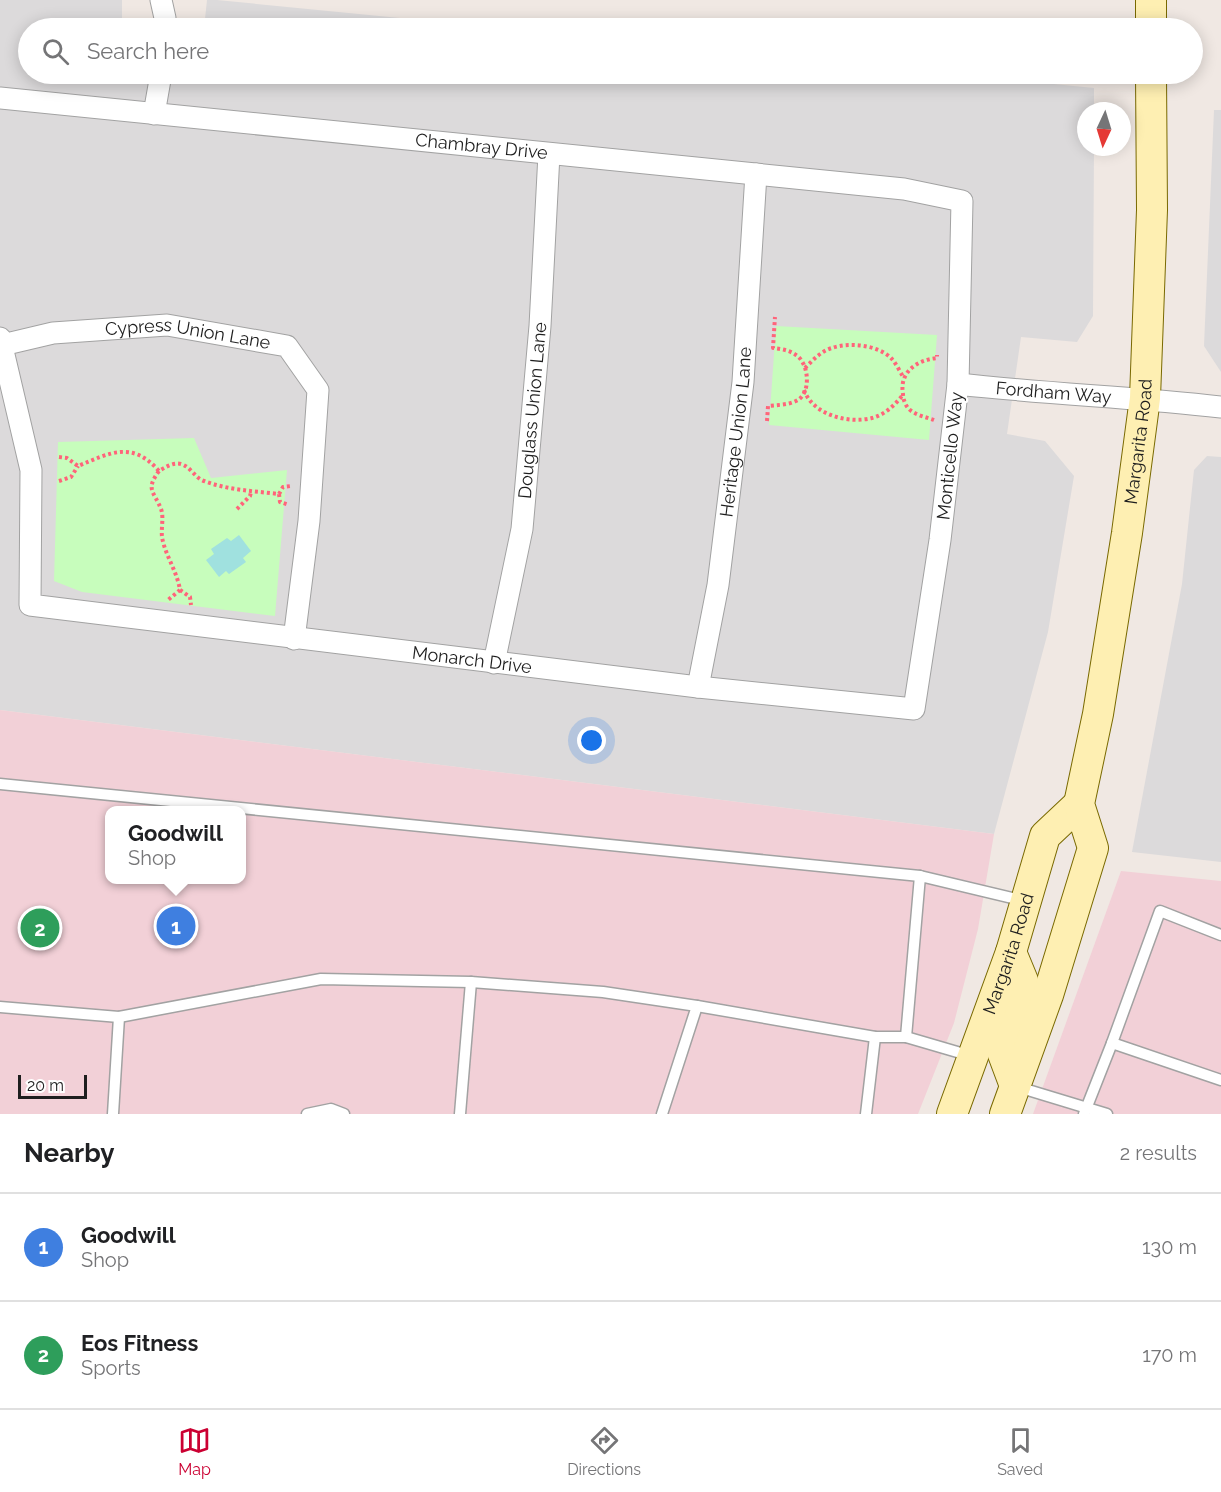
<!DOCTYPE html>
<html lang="en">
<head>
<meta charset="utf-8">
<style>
  :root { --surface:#fff; --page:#f2f2f2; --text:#202124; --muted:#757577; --line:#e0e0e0; --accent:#cb0032 }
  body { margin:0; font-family:Raleway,sans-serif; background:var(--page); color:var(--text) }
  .compass { position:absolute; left:1077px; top:102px; width:54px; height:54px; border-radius:50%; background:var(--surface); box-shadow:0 3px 15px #0003; rotate:184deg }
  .scale { position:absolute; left:18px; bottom:15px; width:69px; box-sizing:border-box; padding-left:6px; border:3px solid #1e1e1e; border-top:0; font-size:16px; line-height:21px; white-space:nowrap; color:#1e1e1e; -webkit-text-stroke:4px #fff; paint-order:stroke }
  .you { position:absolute; left:592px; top:741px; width:21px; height:21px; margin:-15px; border:4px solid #fff; border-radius:50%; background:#1a73e8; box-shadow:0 0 0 9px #1a73e833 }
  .badge { display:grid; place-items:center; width:39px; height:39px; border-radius:50%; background:var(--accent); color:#fff; font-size:20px; font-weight:700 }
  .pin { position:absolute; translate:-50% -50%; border:3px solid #fff; box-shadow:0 2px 6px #0006 }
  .popup { position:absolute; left:105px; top:806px; width:141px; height:78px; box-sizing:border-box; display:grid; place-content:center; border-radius:12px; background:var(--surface); filter:drop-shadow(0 2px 4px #0005); font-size:20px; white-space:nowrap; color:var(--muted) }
  .popup b { font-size:22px; color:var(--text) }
  .popup::after { content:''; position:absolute; left:50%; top:100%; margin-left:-12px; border:12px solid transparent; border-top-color:var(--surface) }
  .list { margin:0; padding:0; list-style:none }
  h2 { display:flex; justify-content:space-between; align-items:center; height:78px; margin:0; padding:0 24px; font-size:26px }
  h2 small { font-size:20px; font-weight:400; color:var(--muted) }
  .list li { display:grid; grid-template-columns:39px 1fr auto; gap:18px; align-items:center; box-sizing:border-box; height:108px; padding:0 24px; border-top:2px solid var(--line) }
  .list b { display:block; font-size:22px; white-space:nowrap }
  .list p { margin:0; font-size:20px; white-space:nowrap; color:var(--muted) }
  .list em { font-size:20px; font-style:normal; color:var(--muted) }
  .icon { flex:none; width:33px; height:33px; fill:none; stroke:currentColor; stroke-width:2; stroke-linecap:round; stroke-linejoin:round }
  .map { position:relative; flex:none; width:1221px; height:1114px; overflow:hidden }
  .search { position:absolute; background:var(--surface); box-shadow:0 3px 15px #0003; left:18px; right:18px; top:18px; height:66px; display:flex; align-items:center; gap:15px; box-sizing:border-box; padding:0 21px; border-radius:33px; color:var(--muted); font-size:22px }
  .sheet { height:294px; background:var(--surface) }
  nav { display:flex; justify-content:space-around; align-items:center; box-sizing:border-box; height:84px; border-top:2px solid var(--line); background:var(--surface); font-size:16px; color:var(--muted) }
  nav a { display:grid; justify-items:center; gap:3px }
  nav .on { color:var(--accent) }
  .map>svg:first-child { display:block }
  .residential { fill:#dcdadb }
  .commercial { fill:#f2d0d7; fill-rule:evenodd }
  .park { fill:#c7fdbc }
  .water { fill:#a0e1df }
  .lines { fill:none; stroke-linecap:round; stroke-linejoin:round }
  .lane-casing { stroke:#a2a2a2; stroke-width:13 }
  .street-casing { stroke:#a2a2a2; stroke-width:23 }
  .secondary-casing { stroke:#796900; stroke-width:32 }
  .path { stroke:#ff647a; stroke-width:4; stroke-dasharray:3 3; stroke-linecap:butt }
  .lane { stroke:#fff; stroke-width:10 }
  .street { stroke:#fff; stroke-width:21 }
  .secondary { stroke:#feefb2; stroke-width:30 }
  .labels { text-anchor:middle; stroke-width:4.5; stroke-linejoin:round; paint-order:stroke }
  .street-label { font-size:18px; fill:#1e1e1e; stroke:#fff }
</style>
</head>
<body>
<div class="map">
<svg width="1221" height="1114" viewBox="0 0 1221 1114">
  <rect width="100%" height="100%" fill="#f0e8e3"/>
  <g class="residential">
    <path d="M0 0H122V28H28V74H952L1094 88V111H1086V147H1094L1093 316 1077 342 1021 337 1007 434 1045 441 1074 476 1048 632 994 834 0 710Z"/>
    <path d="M207 0H217L502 28H204Z"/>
    <path d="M1214 110H1221V372L1204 346Z"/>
    <path d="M1207 456 1221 457V862L1132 852 1182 584 1194 470Z"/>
  </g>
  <g class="commercial">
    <path d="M0 710 994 834 978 929 954 1023 918 1114H0ZM110 810H242V880H110Z"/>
    <path d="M1121 871 1221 881V1114H1033Z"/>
  </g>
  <g class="park">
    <path d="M776 326 937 335 929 440 769 425Z"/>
    <path d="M194 438 211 478 287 470 275 616 82 592 54 581 58 442Z"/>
  </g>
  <path class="water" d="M239 535 251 551 243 558 246 562 229 574 226 571 219 577 206 560 214 554 211 549 227 538 231 541Z"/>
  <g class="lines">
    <g class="lane-casing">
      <g id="lane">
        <path d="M0 784 920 876"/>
        <path d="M1221 935 1160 911 1112 1043 1221 1080"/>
        <path d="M697 1006 875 1037H906L971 1056"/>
        <path d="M0 1007 119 1017 321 979 471 982 603 992 697 1006 662 1114"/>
        <path d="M906 1037 920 876 1025 901"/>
        <path d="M1018 1087 1107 1114"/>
        <path d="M113 1114 119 1017"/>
        <path d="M307 1114 331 1109 344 1114"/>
        <path d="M460 1114 471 982"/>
        <path d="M866 1114 875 1037"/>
        <path d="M1084 1114 1112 1043"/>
      </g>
    </g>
    <g class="street-casing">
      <g id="street">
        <path d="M161 0 165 18V28"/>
        <path id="s1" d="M0 98 904 189 962 201 958 384 940 540 914 709 698 687 30 605 31 470 0 338"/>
        <path d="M154 114 161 74"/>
        <path id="s2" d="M2 345 53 333 167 325 287 346 318 390 309 521 294 639"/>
        <path id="s3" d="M958 384C1046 394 1133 397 1221 407"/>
        <path id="s4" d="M494 663 522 529 540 326 549 154"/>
        <path id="s5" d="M698 687 718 585 743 382 756 174"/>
      </g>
    </g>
    <g class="secondary-casing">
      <g id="secondary">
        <path d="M1151 0V28"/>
        <path d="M1011 952 1023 981 1003 1054 1015 1086"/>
        <path id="s6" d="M952 1114 1011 952 1045 836 1079 804"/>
        <path id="s7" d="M1005 1114 1048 995 1093 848 1079 804 1098 714 1127 533 1145 398 1152 210 1151 74"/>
      </g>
    </g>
    <g class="path">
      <path d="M805 368C813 360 821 351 832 348 849 342 878 345 891 358 896 363 900 372 904 378"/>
      <path d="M804 390C813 415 848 424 872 418 884 415 894 406 902 396"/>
      <path d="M934 420C926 417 914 415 908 408 905 404 903 399 903 394 899 372 917 360 937 358V355"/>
      <path d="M767 421 768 406C776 405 788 405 796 401 812 394 809 363 796 355 789 350 781 349 773 348L775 317"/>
      <path d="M59 457 67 458 78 466C110 453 132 440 159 471 166 467 173 462 181 464 191 467 195 478 204 481 228 490 253 491 279 494L280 502 289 505"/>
      <path d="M159 471C145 490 154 491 161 509 164 517 161 528 162 537 165 555 177 571 180 590L168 600"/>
      <path d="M59 481 71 477 78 466"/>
      <path d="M279 494 283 487 291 486"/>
      <path d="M237 509 250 496 251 492"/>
      <path d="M180 590 190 597 191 605"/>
    </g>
    <use href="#lane" class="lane"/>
    <use href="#street" class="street"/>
    <use href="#secondary" class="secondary"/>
  </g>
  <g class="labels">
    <g class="street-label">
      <text dy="6" stroke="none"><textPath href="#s1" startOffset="484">Chambray Drive</textPath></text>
      <text dy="6" stroke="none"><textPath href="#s2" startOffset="188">Cypress Union Lane</textPath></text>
      <text dy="6" stroke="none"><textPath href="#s3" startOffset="96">Fordham Way</textPath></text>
      <text dy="6" stroke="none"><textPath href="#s4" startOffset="256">Douglass Union Lane</textPath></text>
      <text dy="6" stroke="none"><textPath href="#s5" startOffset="258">Heritage Union Lane</textPath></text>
      <text dy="6" stroke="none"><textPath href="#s7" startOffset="694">Margarita Road</textPath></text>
      <text transform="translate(950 456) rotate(-84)" y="6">Monticello Way</text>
      <text transform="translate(472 660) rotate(7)" y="6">Monarch Drive</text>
      <text dy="6" stroke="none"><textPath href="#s6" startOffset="170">Margarita Road</textPath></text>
    </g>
  </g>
</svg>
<svg class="compass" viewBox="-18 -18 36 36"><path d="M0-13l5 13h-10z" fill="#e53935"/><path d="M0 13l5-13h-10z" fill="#757577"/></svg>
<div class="scale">20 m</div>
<div class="you"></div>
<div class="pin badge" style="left:176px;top:926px;background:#3f7fe0">1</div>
<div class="popup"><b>Goodwill</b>Shop</div>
<div class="pin badge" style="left:40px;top:928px;background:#2e9e5b">2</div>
<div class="search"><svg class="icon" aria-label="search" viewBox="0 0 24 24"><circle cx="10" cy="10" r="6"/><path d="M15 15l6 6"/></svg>Search here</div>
</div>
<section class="sheet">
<h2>Nearby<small>2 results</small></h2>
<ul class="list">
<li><span class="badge" style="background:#3f7fe0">1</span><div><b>Goodwill</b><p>Shop</p></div><em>130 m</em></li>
<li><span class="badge" style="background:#2e9e5b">2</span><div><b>Eos Fitness</b><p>Sports</p></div><em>170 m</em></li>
</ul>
</section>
<nav>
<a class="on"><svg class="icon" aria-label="map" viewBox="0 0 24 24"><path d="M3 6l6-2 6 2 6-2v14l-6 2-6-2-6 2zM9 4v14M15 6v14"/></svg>Map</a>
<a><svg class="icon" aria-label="directions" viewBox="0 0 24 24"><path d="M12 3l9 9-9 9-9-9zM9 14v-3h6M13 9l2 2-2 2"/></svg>Directions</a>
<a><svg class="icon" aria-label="saved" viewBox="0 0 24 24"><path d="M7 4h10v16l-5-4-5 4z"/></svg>Saved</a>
</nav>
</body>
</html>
